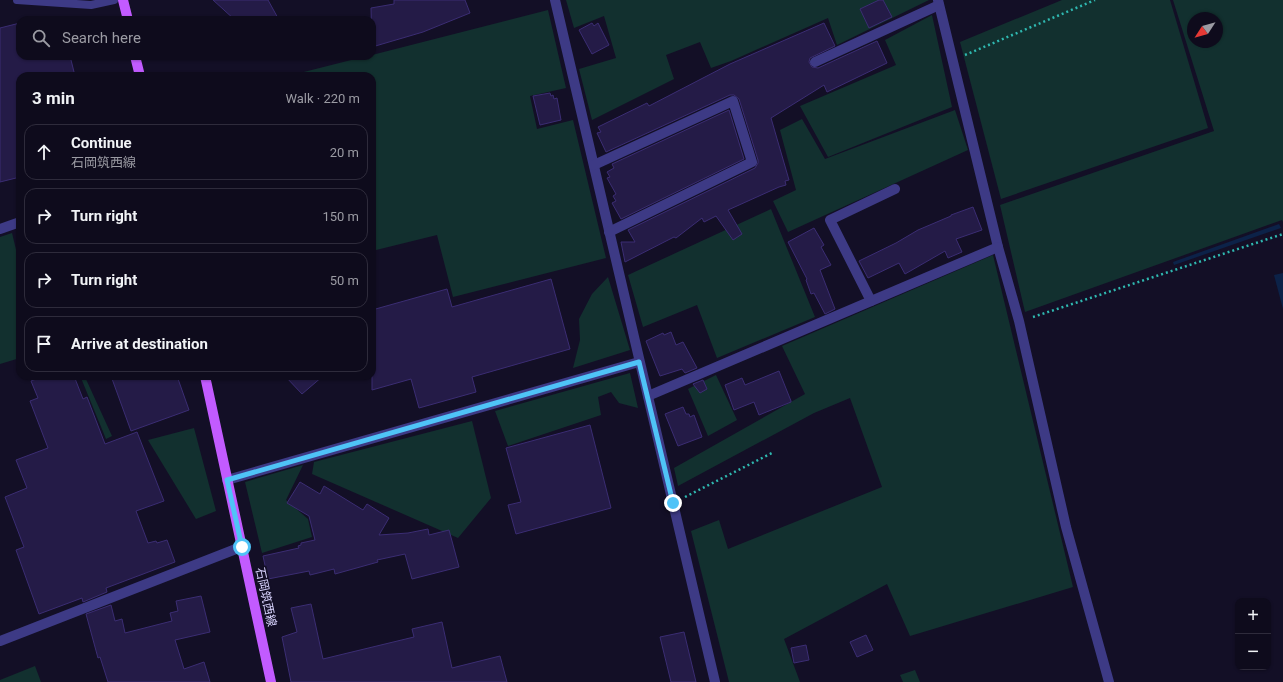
<!DOCTYPE html>
<html lang="en">
<head>
<meta charset="utf-8">
<style>
  :root { --surface:#0e0b1c; --page:#1c1929; --text:#f1f3f6; --muted:#9b9ba3; --line:#2e2b3b }
  body { margin:0; font-family:Roboto,"Noto Sans JP",sans-serif; background:var(--page); color:var(--text) }
  .controls { position:absolute; right:12px; bottom:12px; display:grid; overflow:hidden; border-radius:8px; box-shadow:0 1px 3px #0004 }
  .controls button { width:36px; height:36px; display:grid; place-items:center; padding:0; border:0; border-bottom:1px solid var(--line); background:var(--surface); color:var(--text); font:20px sans-serif }
  .compass { position:absolute; left:1187px; top:12px; width:36px; height:36px; border-radius:50%; background:var(--surface); box-shadow:0 1px 3px #0004; rotate:234deg }
  .stop { position:absolute; width:12px; height:12px; margin:-9px; border:3px solid #4fc3f7; border-radius:50%; background:#fff }
  .stop.end { background:#4fc3f7; border-color:#fff; box-shadow:0 1px 4px #0008 }
  .list { margin:0; padding:0; list-style:none }
  h2 { display:flex; justify-content:space-between; align-items:center; height:52px; margin:0; padding:0 16px; font-size:17px }
  h2 small { font-size:13px; font-weight:400; color:var(--muted) }
  .list li { display:grid; grid-template-columns:26px 1fr auto; gap:12px; align-items:center; box-sizing:border-box; height:56px; margin:0 8px 8px; padding:0 8px; border:1px solid var(--line); border-radius:12px }
  .list b { display:block; font-size:15px; white-space:nowrap }
  .list p { margin:0; font-size:13px; white-space:nowrap; color:var(--muted) }
  .list em { font-size:13px; font-style:normal; color:var(--muted) }
  .icon { flex:none; width:22px; height:22px; fill:none; stroke:currentColor; stroke-width:2; stroke-linecap:round; stroke-linejoin:round }
  .map { position:relative; flex:none; width:1283px; height:682px; overflow:hidden }
  .search { position:absolute; background:var(--surface); box-shadow:0 1px 3px #0004; left:16px; top:16px; width:360px; height:44px; display:flex; align-items:center; gap:10px; box-sizing:border-box; padding:0 14px; border-radius:12px; color:var(--muted); font-size:15px }
  .panel { position:absolute; background:var(--surface); box-shadow:0 1px 3px #0004; left:16px; top:72px; width:360px; height:308px; border-radius:12px }
  .map>svg:first-child { display:block }
  .green { fill:#12302f; fill-rule:evenodd }
  .water { fill:#0c2248 }
  .building { fill:#241b47; stroke:#3b2d73 }
  .lines { fill:none; stroke-linecap:round; stroke-linejoin:round }
  .path { stroke:#2fb8b0; stroke-width:2.5; stroke-dasharray:2 3; stroke-linecap:butt }
  .lane { stroke:#3d3a85; stroke-width:8 }
  .street { stroke:#3d3a85; stroke-width:10 }
  .primary { stroke:#c25bff; stroke-width:10 }
  .route { stroke:#4fc3f7; stroke-width:5 }
  .labels { text-anchor:middle; stroke-width:3.5; stroke-linejoin:round; paint-order:stroke }
  .street-label { font-size:12px; fill:#d9d4ff; stroke:#130f26 }
</style>
</head>
<body>
<div class="map">
<svg width="1283" height="682" viewBox="0 0 1283 682">
  <rect width="100%" height="100%" fill="#130f26"/>
  <g class="green">
    <path d="M566 0H929L837 45 828 18 731 61 711 68 700 42 666 55 674 79 592 120 579 69 616 58 604 16 574 28Z"/>
    <path d="M1062 0H1170L1208 128 1001 199 960 42Z"/>
    <path d="M1173 0H1283V222L1282 220 1025 312 1000 205 1214 131ZM1193 18H1217V42H1193Z"/>
    <path d="M548 10 566 88 530 96 537 129 573 120 606 258 453 297 437 235 372 251V76H288L367 56H372V55Z"/>
    <path d="M932 15 952 107 828 157 800 106 896 65 885 40Z"/>
    <path d="M955 110 968 150 788 232 773 201 796 190 780 130 802 119 825 159Z"/>
    <path d="M771 209 815 317 717 358 697 305 643 327 628 275Z"/>
    <path d="M12 233 20 266V358L0 364V237Z"/>
    <path d="M993 255 1073 587 910 636 887 584 784 639 800 682H729L691 531 719 520 728 549 882 487 850 398 814 413 678 486 674 468 805 394 782 346Z"/>
    <path d="M608 277 630 350 573 368 580 340 579 319 592 294Z"/>
    <path d="M630 373 638 408 619 403 611 392 598 397 601 415 508 446 495 411Z"/>
    <path d="M716 375 737 420 708 436 688 389Z"/>
    <path d="M85 377 112 436 106 439 81 378Z"/>
    <path d="M472 421 491 498 458 538 312 474 314 462Z"/>
    <path d="M194 428 216 511 196 519 148 440Z"/>
    <path d="M303 465 286 500 308 519 312 537 262 553 245 482Z"/>
    <path d="M35 666 41 682H0V680Z"/>
    <path d="M915 670 920 682H903L900 675Z"/>
  </g>
  <g class="water">
    <path d="M1279 224 1281 228 1174 265 1173 262Z"/>
    <path d="M1283 273V309L1274 275Z"/>
  </g>
  <g class="building">
    <path d="M213 0H268L279 20H235Z"/>
    <path d="M394 0H465L470 13 423 32 372 47 371 8 394 4Z"/>
    <path d="M879 0H883L892 17 869 28 860 9Z"/>
    <path d="M20 23V56H70L75 76H20V177L0 182V28Z"/>
    <path d="M592 23 594 26 598 23 609 45 592 54 579 30Z"/>
    <path d="M824 23 835 46 810 58 809 62 812 67 818 68 877 41 887 63 827 92 824 85 771 118 789 180 785 181 786 185 779 187 728 210 742 234 733 240 716 216 704 222 702 218 676 238 674 237 625 262 621 242H635L628 230 755 168 758 163V160L739 99 734 95H730L606 152 597 133 601 132 598 127 647 103 649 106 730 64Z"/>
    <path d="M550 93 551 96 553 95 554 99 557 98 561 120 540 125 533 96Z"/>
    <path d="M729 110 744 159 621 219 612 203 616 201 613 196 616 194 607 178 610 177 607 172 614 168 612 164Z"/>
    <path d="M973 207 982 230 956 239 962 252 948 258 945 251 905 274 899 263 868 278 859 261 896 243 918 230 951 216V215Z"/>
    <path d="M814 228 824 245 821 247 831 265 820 270 835 309 825 314 814 293 811 294 806 280 807 279 788 242Z"/>
    <path d="M551 279 570 349 472 377 476 392 419 408 411 379 372 390V310L447 289 452 307Z"/>
    <path d="M671 332 676 345 683 342 697 368 685 373 682 369 660 376 646 341 663 333 664 335Z"/>
    <path d="M779 371 791 401V402L759 415 754 402 734 410 725 385 742 378 745 385Z"/>
    <path d="M44 376H74L83 399 87 397 105 444 137 432 164 501 136 511 148 543 156 541 157 543 167 540 175 562 106 588 107 592 83 602 82 598 39 614 16 550 24 547 5 497 27 488 16 460 48 448 30 401 38 398 31 381Z"/>
    <path d="M111 376H177L189 410 131 431Z"/>
    <path d="M285 376H323L302 394Z"/>
    <path d="M703 380 707 389 700 393 693 384Z"/>
    <path d="M683 407 686 414H689L690 417 694 415 702 437 678 446 665 414Z"/>
    <path d="M590 425 611 508 516 534 508 505 521 502 506 448Z"/>
    <path d="M300 482 320 494 324 486 363 510 367 504 389 518 379 535 408 533 428 529 429 535 449 530 459 567 412 579 405 554 377 560 378 562 335 574 334 569 310 575 309 571 268 579 263 556 299 548 298 546 301 545V543L315 540 309 516 287 503Z"/>
    <path d="M201 596 210 632 175 640 184 669 204 662 210 682H108L100 657 98 658 86 614 111 605 115 621 122 619 125 633 172 621 170 613 178 611 176 601Z"/>
    <path d="M311 604 323 659 414 637 412 629 442 622 452 668 500 656 507 682H291L282 637 297 632 291 608Z"/>
    <path d="M684 632 696 682H671L660 637Z"/>
    <path d="M866 635 873 650 857 657 850 642Z"/>
    <path d="M806 645 809 660 794 663 791 648Z"/>
  </g>
  <g class="lines">
    <g class="path">
      <path d="M965 55 1095 0"/>
      <path d="M1033 317 1283 234"/>
      <path d="M685 497 774 452"/>
    </g>
    <path class="lane" d="M17 0 91 5 114 0"/>
    <g class="street">
      <path d="M555 0 715 682"/>
      <path d="M938 0 998 247 1019 321 1066 527 1109 682"/>
      <path d="M815 62 939 5"/>
      <path d="M594 165 733 101 752 162 609 232"/>
      <path d="M0 229 20 222"/>
      <path d="M871 301 830 220 895 189"/>
      <path d="M648 396 998 247"/>
      <path d="M227 480 639 362"/>
      <path d="M0 641 241 547"/>
    </g>
    <g class="primary">
      <path d="M123 0 128 20"/>
      <path d="M135 56 140 76"/>
      <path d="M205 376 271 682"/>
    </g>
  </g>
  <g class="lines">
    <path class="route" d="M242 547 227 480 639 362 673 503"/>
  </g>
  <g class="labels">
    <g class="street-label">
      <text transform="translate(266 597) rotate(78)" y="4">石岡筑西線</text>
    </g>
  </g>
</svg>
<div class="controls">
<button>+</button>
<button>−</button>
</div>
<svg class="compass" viewBox="-18 -18 36 36"><path d="M0-13l5 13h-10z" fill="#e53935"/><path d="M0 13l5-13h-10z" fill="#9b9ba3"/></svg>
<div class="stop" style="left:242px;top:547px"></div>
<div class="stop end" style="left:673px;top:503px"></div>
<div class="search"><svg class="icon" aria-label="search" viewBox="0 0 24 24"><circle cx="10" cy="10" r="6"/><path d="M15 15l6 6"/></svg>Search here</div>
<section class="panel">
<h2>3 min<small>Walk · 220 m</small></h2>
<ul class="list">
<li><svg class="icon" aria-label="ahead" viewBox="0 0 24 24"><path d="M12 20V5M6 11l6-6 6 6"/></svg><div><b>Continue</b><p>石岡筑西線</p></div><em>20 m</em></li>
<li><svg class="icon" aria-label="right" viewBox="0 0 24 24"><path d="M7 20v-9h11M14 6l5 5-5 5"/></svg><div><b>Turn right</b></div><em>150 m</em></li>
<li><svg class="icon" aria-label="right" viewBox="0 0 24 24"><path d="M7 20v-9h11M14 6l5 5-5 5"/></svg><div><b>Turn right</b></div><em>50 m</em></li>
<li><svg class="icon" aria-label="arrive" viewBox="0 0 24 24"><path d="M6 21V4h12l-3 4 3 4H6"/></svg><div><b>Arrive at destination</b></div></li>
</ul>
</section>
</div>
</body>
</html>
